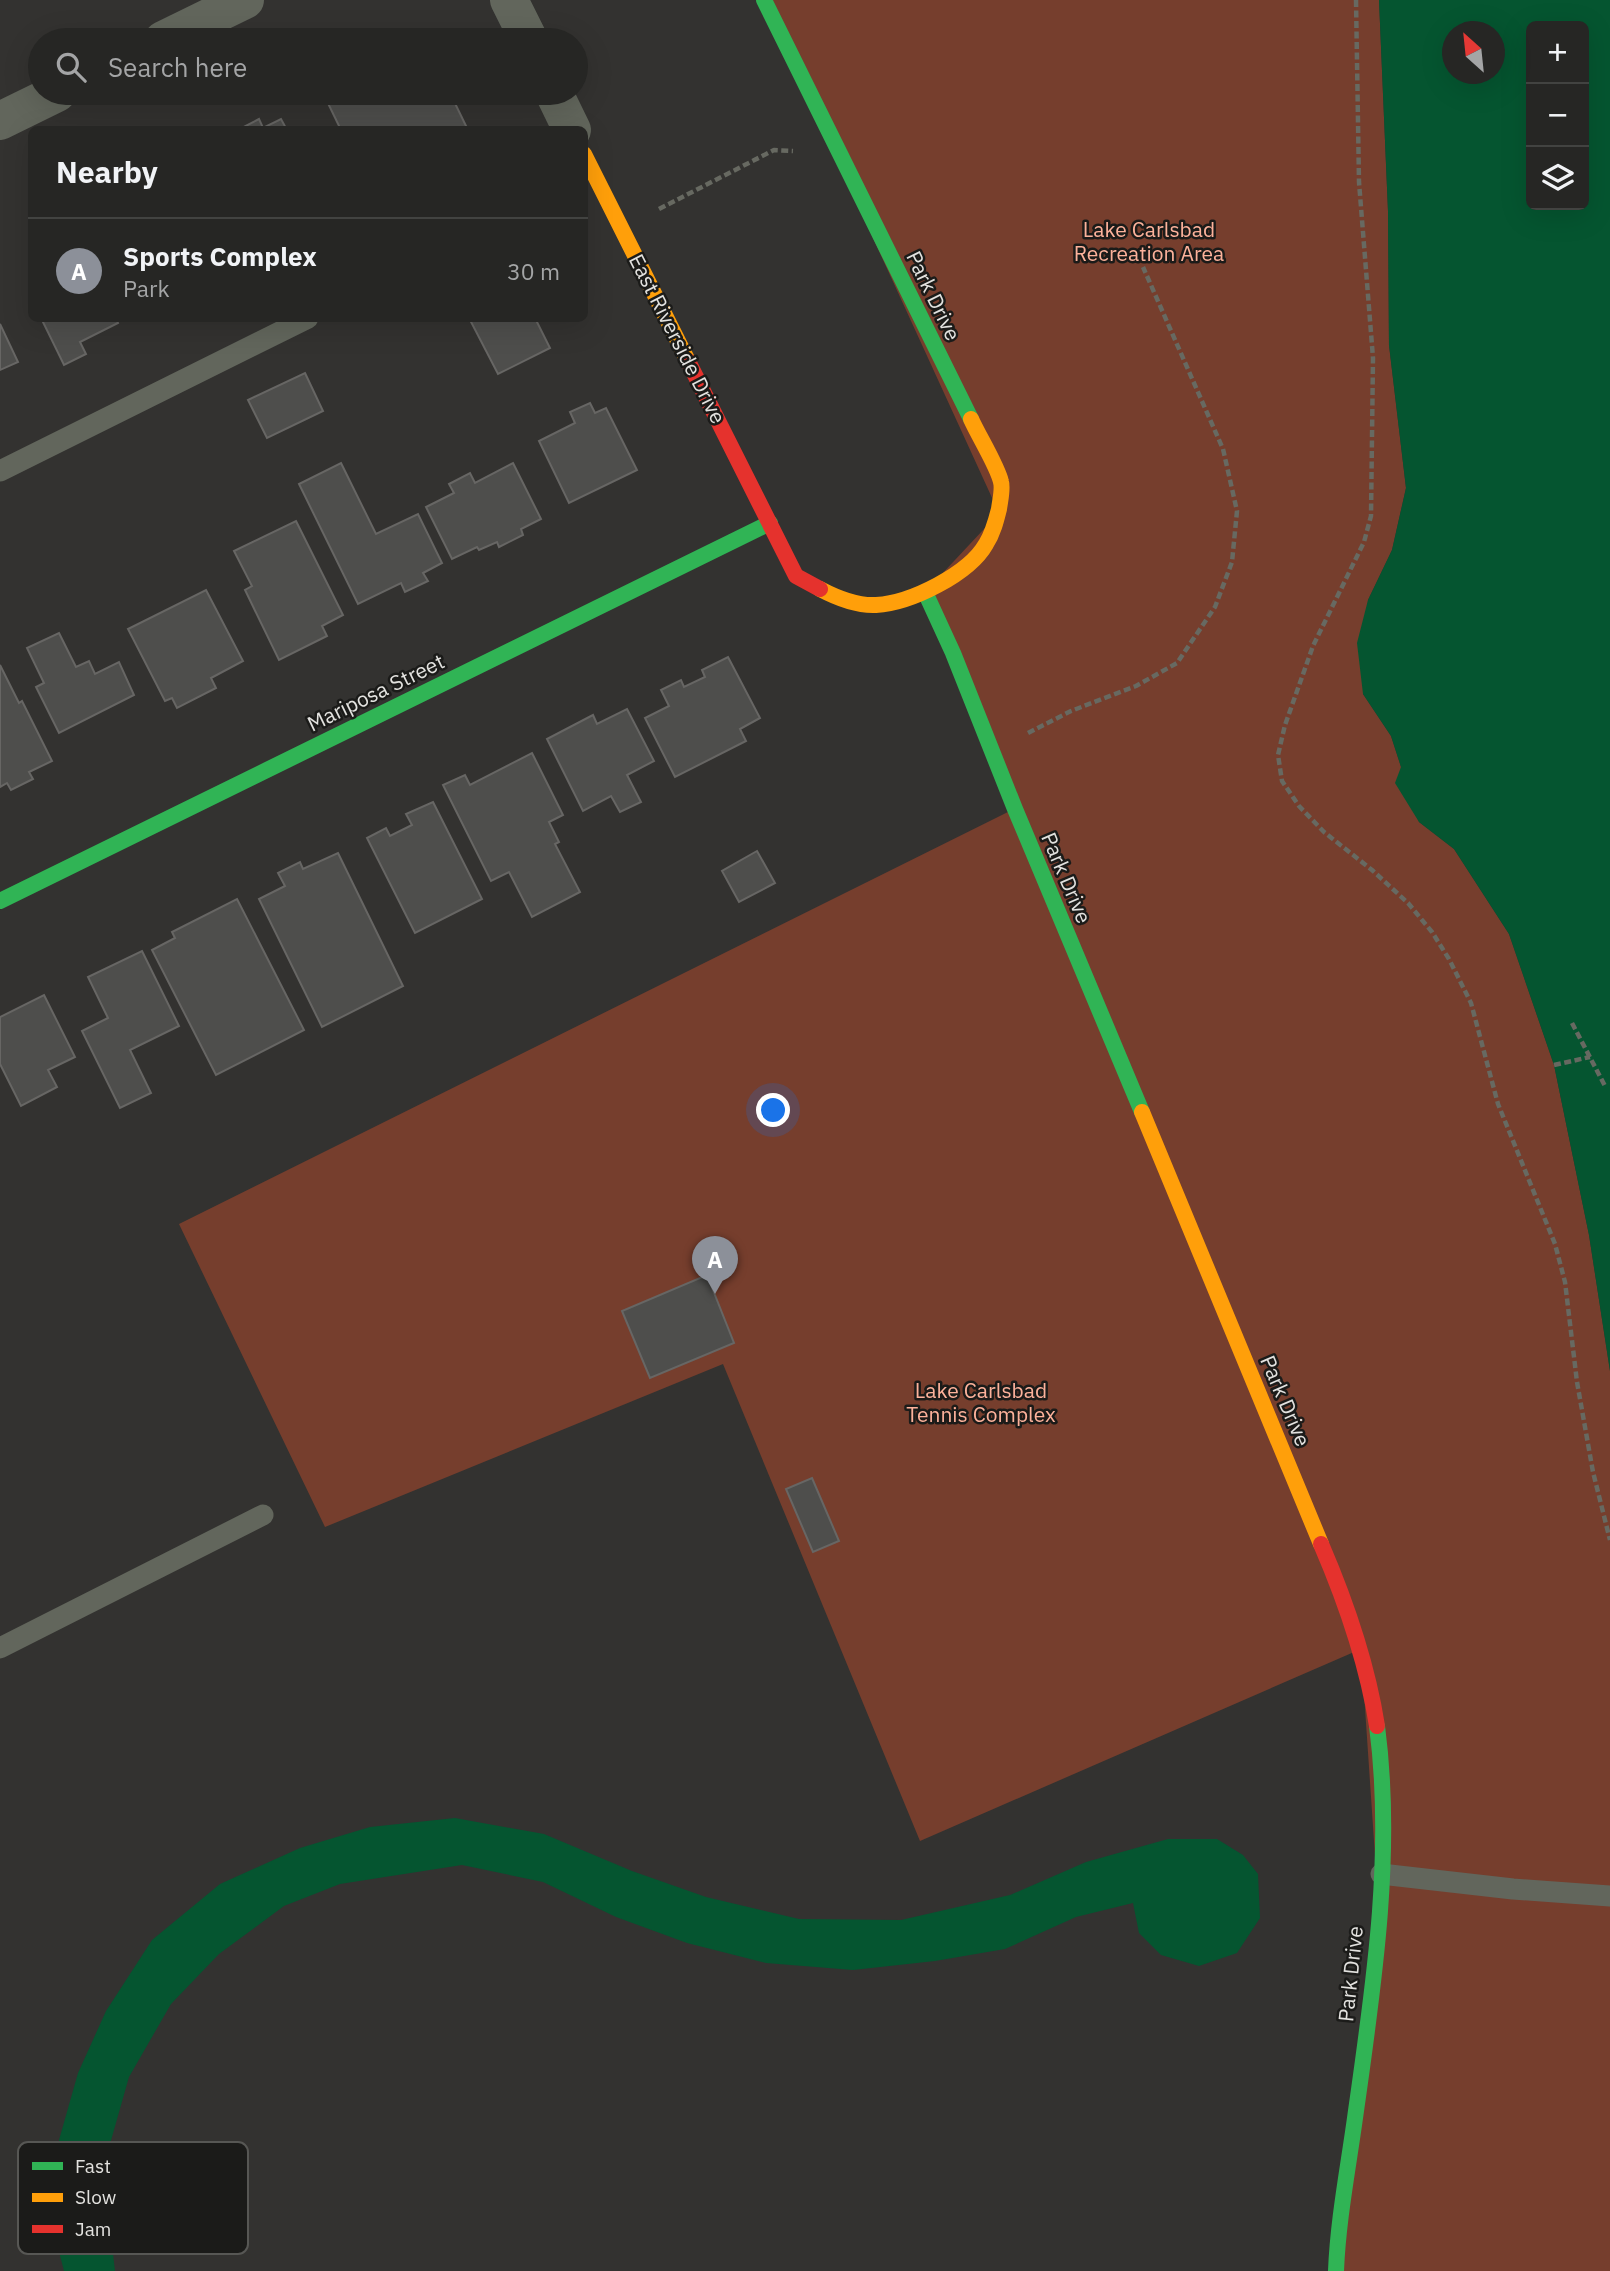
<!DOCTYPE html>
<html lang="en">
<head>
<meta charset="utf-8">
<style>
  :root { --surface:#262624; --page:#323231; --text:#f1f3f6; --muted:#a4a5a6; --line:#424341; --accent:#8c9099 }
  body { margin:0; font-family:"IBM Plex Sans",sans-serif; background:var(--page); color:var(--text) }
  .controls { position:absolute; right:21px; top:21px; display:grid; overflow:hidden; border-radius:10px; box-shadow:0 7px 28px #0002 }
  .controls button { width:63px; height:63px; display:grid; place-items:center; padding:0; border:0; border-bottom:2px solid var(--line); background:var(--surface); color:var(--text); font:35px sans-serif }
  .compass { position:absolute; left:1442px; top:21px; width:63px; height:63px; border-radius:50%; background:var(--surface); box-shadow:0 7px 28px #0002; rotate:333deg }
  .you { position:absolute; left:774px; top:1111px; width:24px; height:24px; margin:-18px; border:5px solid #fff; border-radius:50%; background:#1a73e8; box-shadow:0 0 0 10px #1a73e833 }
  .badge { display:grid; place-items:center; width:46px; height:46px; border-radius:50%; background:var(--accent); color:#fff; font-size:23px; font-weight:700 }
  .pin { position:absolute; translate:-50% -58px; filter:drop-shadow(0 2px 4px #0008) }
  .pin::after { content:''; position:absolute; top:37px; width:24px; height:21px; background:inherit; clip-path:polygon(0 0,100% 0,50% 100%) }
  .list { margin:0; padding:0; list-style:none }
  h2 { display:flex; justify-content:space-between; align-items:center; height:91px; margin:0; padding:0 28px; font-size:30px }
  h2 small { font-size:23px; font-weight:400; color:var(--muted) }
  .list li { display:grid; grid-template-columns:46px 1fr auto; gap:21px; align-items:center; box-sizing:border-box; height:105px; padding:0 28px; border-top:2px solid var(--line) }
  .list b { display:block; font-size:26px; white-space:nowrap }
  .list p { margin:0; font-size:23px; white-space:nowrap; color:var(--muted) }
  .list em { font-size:23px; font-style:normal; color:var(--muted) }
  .icon { flex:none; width:38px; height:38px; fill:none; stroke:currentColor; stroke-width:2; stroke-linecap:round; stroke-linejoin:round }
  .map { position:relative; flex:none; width:1610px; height:2271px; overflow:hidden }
  .search { position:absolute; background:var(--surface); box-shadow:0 7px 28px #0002; left:28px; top:28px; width:560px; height:77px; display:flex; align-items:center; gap:18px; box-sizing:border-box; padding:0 24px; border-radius:38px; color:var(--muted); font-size:26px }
  .panel { position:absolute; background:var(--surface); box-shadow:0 7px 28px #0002; left:28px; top:126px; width:560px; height:196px; border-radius:10px }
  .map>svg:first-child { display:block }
  .green { fill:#763e2d }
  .water { fill:#055530; fill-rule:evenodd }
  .building { fill:#4e4e4c; stroke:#676664; stroke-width:2 }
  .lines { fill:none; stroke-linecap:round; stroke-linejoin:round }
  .path { stroke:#676961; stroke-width:4.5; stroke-dasharray:7 3.5; stroke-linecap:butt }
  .lane { stroke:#62665c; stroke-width:21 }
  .street { stroke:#62665c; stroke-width:38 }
  .fast { stroke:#30b455; stroke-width:16 }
  .slow { stroke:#ff9f0a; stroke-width:16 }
  .jam { stroke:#e5322d; stroke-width:16 }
  .labels { text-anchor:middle; stroke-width:5; stroke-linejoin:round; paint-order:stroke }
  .park-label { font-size:21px; fill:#fdb29b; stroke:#1b1b19 }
  .street-label { font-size:21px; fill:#e3e2df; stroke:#1b1b19 }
  .key { fill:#1b1b19; stroke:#575754; stroke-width:2 }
  .key-label { font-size:19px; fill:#e3e2df }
</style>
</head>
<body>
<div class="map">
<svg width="1610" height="2271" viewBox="0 0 1610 2271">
  <rect width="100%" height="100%" fill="#333230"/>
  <path class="green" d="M764 0H1379L1388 211 1389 345 1406 488 1392 550 1368 600 1363 694 1391 736 1419 822 1454 849 1509 934 1554 1065 1589 1235 1610 1371V2271H1336L1379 1915 1361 1649 920 1841 723 1364 325 1527 179 1224 1014 809 925 592 999 513Z"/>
  <g class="water">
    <path d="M1379 0H1610V1371L1589 1235 1554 1065 1509 934 1454 849 1419 822 1395 783 1401 767 1391 736 1363 694 1357 643 1368 600 1392 550 1406 488 1389 345 1388 211ZM1531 26H1584V205H1531ZM1452 32H1494V74H1452Z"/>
    <path d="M455 1818 544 1834 632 1871 706 1897 799 1919 901 1920 1010 1895 1086 1862 1168 1839H1217L1243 1855 1258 1874 1260 1918 1237 1953 1199 1966 1161 1955 1139 1933 1133 1903 1076 1917 1005 1949 935 1961 853 1970 766 1963 687 1943 616 1917 543 1882 462 1865 340 1884 284 1906 219 1954 171 2004 129 2077 108 2151V2210L115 2271H64L56 2240 59 2140 78 2073 106 2011 152 1940 220 1884 300 1848 370 1827Z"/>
  </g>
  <g class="building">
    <path d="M323 93H450L468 130H341Z"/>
    <path d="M259 119 263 128 281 119 287 130H238Z"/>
    <path d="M41 318H116L118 323 80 342 86 354 64 365Z"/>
    <path d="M469 318H535L550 348 498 374Z"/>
    <path d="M0 324 18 362 0 370Z"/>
    <path d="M305 373 323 411 267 438 248 400Z"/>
    <path d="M590 403 595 413 606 408 637 470 569 503 539 441 575 423 570 412Z"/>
    <path d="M341 463 376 534 418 514 442 563 423 573 428 581 405 592 401 583 358 604 299 484Z"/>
    <path d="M513 463 541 519 521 529 523 535 499 547 497 542 479 550 477 547 452 559 426 507 454 493 449 484 470 473 475 483Z"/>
    <path d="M296 521 343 615 322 626 327 636 279 660 245 590 252 586 234 551Z"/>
    <path d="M206 590 243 661 211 678 216 688 177 708 172 698 165 701 128 629Z"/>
    <path d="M59 633 76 667 89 661 95 674 119 662 134 695 59 733 36 687 44 683 27 648Z"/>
    <path d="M728 657 760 718 740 729 746 741 675 777 645 718 669 706 661 690 681 680 684 687 705 677 702 670Z"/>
    <path d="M0 665 19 703 22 701 52 761 29 772 33 779 11 790 7 783 0 787Z"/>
    <path d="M627 709 654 761 627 775 641 802 620 812 611 796 583 811 547 739 593 715 597 724Z"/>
    <path d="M532 753 563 815 549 822 559 842 555 844 580 892 532 917 509 872 491 881 443 785 465 775 470 785Z"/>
    <path d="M433 802 482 899 415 933 367 838 386 828 390 836 412 825 406 814Z"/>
    <path d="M757 851 775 883 739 902 722 871Z"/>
    <path d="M338 853 403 986 322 1027 259 899 285 886 278 873 300 862 303 869Z"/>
    <path d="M237 899 304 1030 216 1075 152 950 175 938 172 932Z"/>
    <path d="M142 951 179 1026 130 1050 151 1093 120 1108 82 1031 108 1018 88 977Z"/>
    <path d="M44 995 75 1057 48 1070 57 1087 21 1106 0 1064V1017Z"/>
    <path d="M707 1275 734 1343 650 1378 622 1311Z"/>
    <path d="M812 1478 839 1541 813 1552 786 1489Z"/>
  </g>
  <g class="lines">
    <g class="path">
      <path d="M1356 0 1359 182 1373 358 1371 516 1364 542 1313 646 1285 725 1278 755 1282 781 1299 806 1324 832 1372 870 1408 903 1432 932 1449 959 1471 1003 1498 1104 1555 1244 1565 1282 1577 1382 1593 1472 1610 1540"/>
      <path d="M659 209 774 150 793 151"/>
      <path d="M1028 733 1071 711 1136 686 1177 663 1215 607 1232 562 1237 511 1223 449 1143 267"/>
      <path d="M1572 1023 1605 1086"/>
      <path d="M1554 1065 1590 1057"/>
    </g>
    <g class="lane">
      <path d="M0 471 308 318"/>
      <path d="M0 1648 263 1515"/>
      <path d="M1381 1874 1513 1889 1610 1896"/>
    </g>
    <g class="street">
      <path d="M509 0 529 40"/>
      <path d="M163 40 245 0"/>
      <path d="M554 93 572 130"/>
      <path d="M0 121 57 93"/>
    </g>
    <g class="fast">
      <path d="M764 0 971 419"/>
      <path d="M925 592 953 653 1015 809 1142 1112"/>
      <path d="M0 901 770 523"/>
      <path d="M1336 2271C1338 2220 1348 2169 1355 2118 1373 1990 1394 1855 1377 1726"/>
    </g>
    <g class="slow">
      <path d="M584 154 688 361"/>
      <path d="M820 589C837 598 857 606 876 605 911 603 969 574 986 544 993 533 996 521 999 509 1000 501 1003 489 1001 482 998 467 978 435 971 419"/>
      <path d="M1142 1112 1321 1544"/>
    </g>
    <g class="jam">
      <path d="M688 361 796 576 820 589"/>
      <path d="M1321 1544C1346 1602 1367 1662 1377 1726"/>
    </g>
  </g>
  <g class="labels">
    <g class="park-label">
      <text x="1149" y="237">Lake Carlsbad<tspan x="1149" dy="24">Recreation Area</tspan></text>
      <text x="981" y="1398">Lake Carlsbad<tspan x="981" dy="24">Tennis Complex</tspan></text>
    </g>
    <g class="street-label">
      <text transform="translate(933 296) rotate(64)" y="7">Park Drive</text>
      <text transform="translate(677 339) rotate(63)" y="7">East Riverside Drive</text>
      <text transform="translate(376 693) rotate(-26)" y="7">Mariposa Street</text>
      <text transform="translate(1066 878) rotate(67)" y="7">Park Drive</text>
      <text transform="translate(1285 1401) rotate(67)" y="7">Park Drive</text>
      <text transform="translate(1351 1974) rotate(-84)" y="7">Park Drive</text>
    </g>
  </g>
  <rect x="18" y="2142" width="230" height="112" rx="10" class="key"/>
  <rect x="32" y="2162" width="31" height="8" fill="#30b455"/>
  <rect x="32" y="2193" width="31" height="9" fill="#ff9f0a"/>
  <rect x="32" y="2225" width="31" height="8" fill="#e5322d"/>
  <g class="key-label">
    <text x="75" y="2173">Fast</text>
    <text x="75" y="2204">Slow</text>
    <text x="75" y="2236">Jam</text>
  </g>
</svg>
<div class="controls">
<button>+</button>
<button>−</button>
<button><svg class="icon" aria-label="layers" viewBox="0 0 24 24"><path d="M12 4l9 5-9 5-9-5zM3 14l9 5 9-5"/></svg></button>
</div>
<svg class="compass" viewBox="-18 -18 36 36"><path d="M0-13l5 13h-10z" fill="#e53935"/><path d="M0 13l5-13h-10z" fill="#a4a5a6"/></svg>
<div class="you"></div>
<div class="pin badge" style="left:715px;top:1294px">A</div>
<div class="search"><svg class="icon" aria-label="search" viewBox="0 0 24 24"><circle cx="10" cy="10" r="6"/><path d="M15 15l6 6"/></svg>Search here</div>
<section class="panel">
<h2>Nearby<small></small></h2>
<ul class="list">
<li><span class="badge">A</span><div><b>Sports Complex</b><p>Park</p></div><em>30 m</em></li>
</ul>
</section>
</div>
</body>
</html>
